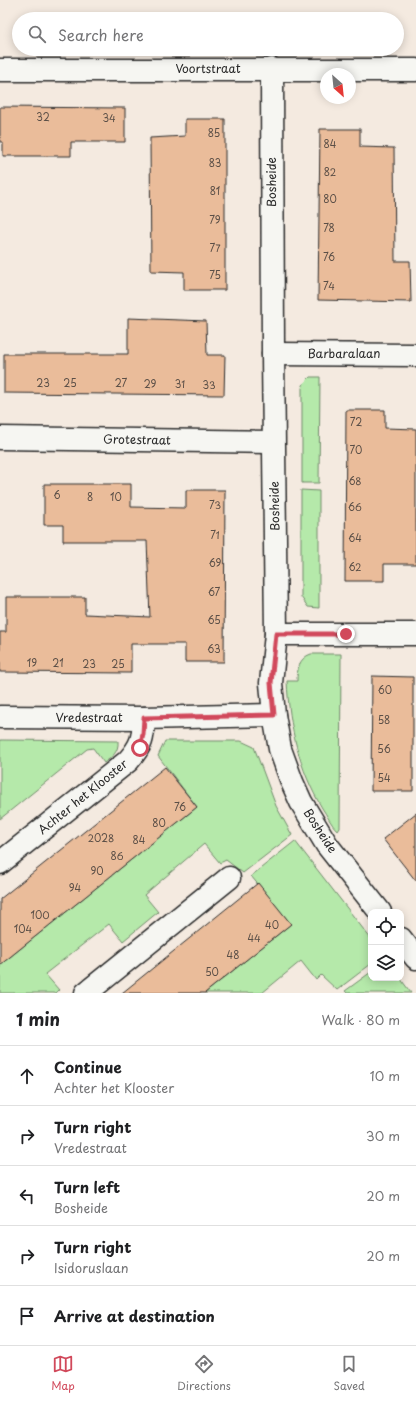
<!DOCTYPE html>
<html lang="en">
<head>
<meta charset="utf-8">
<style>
  :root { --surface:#fff; --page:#f6f6f6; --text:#202124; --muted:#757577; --line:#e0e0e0; --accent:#d1495b }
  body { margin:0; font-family:"Playpen Sans",sans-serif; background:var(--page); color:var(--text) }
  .controls { position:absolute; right:12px; bottom:12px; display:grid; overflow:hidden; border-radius:8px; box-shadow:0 2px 10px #0003 }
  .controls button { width:36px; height:36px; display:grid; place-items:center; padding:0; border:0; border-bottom:1px solid var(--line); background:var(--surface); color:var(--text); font:20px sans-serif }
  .compass { position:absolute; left:320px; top:68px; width:36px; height:36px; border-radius:50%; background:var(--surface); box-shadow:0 2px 10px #0003; rotate:153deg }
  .stop { position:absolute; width:12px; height:12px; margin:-9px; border:3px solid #d1495b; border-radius:50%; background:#fff }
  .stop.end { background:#d1495b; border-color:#fff; box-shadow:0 1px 4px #0008 }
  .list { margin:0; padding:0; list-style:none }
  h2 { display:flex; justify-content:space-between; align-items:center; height:52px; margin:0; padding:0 16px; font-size:17px }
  h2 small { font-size:13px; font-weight:400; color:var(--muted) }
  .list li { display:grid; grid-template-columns:26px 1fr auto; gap:12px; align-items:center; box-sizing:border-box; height:60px; padding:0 16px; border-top:1px solid var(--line) }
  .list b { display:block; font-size:15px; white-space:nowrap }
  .list p { margin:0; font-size:13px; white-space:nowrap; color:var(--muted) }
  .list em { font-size:13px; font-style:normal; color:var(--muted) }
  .icon { flex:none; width:22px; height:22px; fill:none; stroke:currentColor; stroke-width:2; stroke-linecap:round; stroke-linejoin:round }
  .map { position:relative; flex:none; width:416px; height:993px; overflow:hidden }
  .search { position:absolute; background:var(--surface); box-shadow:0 2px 10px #0003; left:12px; right:12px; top:12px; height:44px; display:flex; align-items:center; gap:10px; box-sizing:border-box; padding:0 14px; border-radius:22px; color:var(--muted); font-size:15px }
  .sheet { height:352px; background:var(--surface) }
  nav { display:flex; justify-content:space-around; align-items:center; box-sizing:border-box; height:56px; border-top:1px solid var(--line); background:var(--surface); font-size:11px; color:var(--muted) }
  nav a { display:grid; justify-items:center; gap:2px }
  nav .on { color:var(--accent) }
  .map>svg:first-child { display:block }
  .green { fill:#b5e9aa; stroke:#708a6a }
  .building { fill:#eabc9a; stroke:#2b2b2b }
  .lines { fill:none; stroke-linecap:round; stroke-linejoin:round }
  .minor-casing { stroke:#2b2b2b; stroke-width:25 }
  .minor { stroke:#f6f6f2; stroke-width:22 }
  .route { stroke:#d1495b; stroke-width:5 }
  .labels { text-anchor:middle; stroke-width:4; stroke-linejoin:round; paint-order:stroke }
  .number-label { font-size:10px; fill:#5b4f47 }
  .street-label { font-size:12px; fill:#2b2b2b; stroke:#f6f6f2 }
</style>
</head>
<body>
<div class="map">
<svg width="416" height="993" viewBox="0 0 416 993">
  <rect width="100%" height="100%" fill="#f4eae0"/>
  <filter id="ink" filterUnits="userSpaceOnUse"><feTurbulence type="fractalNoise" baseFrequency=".025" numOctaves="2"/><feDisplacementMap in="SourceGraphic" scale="8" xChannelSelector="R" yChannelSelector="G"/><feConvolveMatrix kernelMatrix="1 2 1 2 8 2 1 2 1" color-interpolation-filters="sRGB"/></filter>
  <g filter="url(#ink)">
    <g class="green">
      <path d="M310 377H320L319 483H302V388L304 383Z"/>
      <path d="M301 490 319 491V608L308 607 301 597Z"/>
      <path d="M311 654H341L340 828 338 831C331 825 327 815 322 808 299 769 289 726 287 681H297C297 669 299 658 311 654Z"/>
      <path d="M0 740 118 741C119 752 112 757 104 763L93 748 87 749 0 819Z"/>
      <path d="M165 741H241L254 747 276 806 292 835 243 873 226 860 220 863 204 844 144 895 158 912 123 941 109 924 45 974 59 990 56 993H0V965L197 807 158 756Z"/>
      <path d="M295 841 371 939V964L337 990 321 975 316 980 301 961 262 993H205L291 924 251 876Z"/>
      <path d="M371 972V978H400L411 993H347L345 991Z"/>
    </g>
    <g class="building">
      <path d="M0 107 125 108V142H71V156H3V142H0Z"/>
      <path d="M185 119H225V290H184V272L151 271 150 138 185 136Z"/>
      <path d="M320 129H360V147L394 148 395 261H410L411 302 318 300Z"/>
      <path d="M128 318 206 321 207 355H225L224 395 4 393V354H128Z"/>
      <path d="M346 410H385V428L416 429V564H384V581H345Z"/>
      <path d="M44 484H131V507L186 508V490H225L224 662H185V644H131V673L0 672V632H6V597H85V614L150 617 147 541H63V525H44Z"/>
      <path d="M372 676 413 677V791H371Z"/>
      <path d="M165 767 197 807 0 965V899Z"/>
      <path d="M416 813V881L383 839Z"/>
      <path d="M258 883 291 924 205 993H122Z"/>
    </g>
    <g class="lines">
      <g class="minor-casing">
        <g id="minor">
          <path d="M272 69 273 354 276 634 271 683 274 715 280 749 292 782 301 802 327 845 380 912"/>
          <path d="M0 70H416"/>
          <path d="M273 354 416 355"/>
          <path d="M0 438 273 442"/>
          <path d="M276 634H416"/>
          <path d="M0 717 144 718 274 715"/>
          <path d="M0 863 128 761C142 745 143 739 144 718"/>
          <path d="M401 939 416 958"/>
          <path d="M86 993 229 878"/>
        </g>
      </g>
      <use href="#minor" class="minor"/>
    </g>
  </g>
  <g class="lines" filter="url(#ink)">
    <path class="route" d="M140 748 143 734 144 718 274 715 271 683 276 634H346"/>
  </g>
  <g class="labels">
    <g class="number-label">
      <text x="43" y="121">32</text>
      <text x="109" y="122">34</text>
      <text x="214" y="137">85</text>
      <text x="330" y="148">84</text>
      <text x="215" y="167">83</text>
      <text x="330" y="176">82</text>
      <text x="215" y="195">81</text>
      <text x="330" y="203">80</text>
      <text x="215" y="224">79</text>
      <text x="329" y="232">78</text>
      <text x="215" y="252">77</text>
      <text x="329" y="261">76</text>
      <text x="215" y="279">75</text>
      <text x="329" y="290">74</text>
      <text x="43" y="387">23</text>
      <text x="70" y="387">25</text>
      <text x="121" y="387">27</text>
      <text x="150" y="388">29</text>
      <text x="180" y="388">31</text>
      <text x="209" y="389">33</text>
      <text x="356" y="426">72</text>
      <text x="356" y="454">70</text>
      <text x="355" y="485">68</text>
      <text x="57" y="499">6</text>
      <text x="90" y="501">8</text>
      <text x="116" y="501">10</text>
      <text x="215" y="509">73</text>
      <text x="355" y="511">66</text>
      <text x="215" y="539">71</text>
      <text x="355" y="542">64</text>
      <text x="215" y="567">69</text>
      <text x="355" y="571">62</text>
      <text x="214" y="596">67</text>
      <text x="214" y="624">65</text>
      <text x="214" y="653">63</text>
      <text x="32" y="667">19</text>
      <text x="58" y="667">21</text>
      <text x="89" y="668">23</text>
      <text x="118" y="668">25</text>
      <text x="385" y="694">60</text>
      <text x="384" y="724">58</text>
      <text x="384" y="753">56</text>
      <text x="384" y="782">54</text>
      <text x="180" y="811">76</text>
      <text x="159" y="827">80</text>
      <text x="101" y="842">2028</text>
      <text x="139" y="844">84</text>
      <text x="117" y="860">86</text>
      <text x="97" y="875">90</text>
      <text x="75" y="892">94</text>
      <text x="40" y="919">100</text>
      <text x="272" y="929">40</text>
      <text x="23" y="933">104</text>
      <text x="254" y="942">44</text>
      <text x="233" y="959">48</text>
      <text x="212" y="976">50</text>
    </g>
    <g class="street-label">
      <text x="208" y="73">Voortstraat</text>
      <text transform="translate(272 182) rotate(-90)" y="4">Bosheide</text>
      <text x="344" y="358">Barbaralaan</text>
      <text transform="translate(137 440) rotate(1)" y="4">Grotestraat</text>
      <text transform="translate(275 506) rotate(-91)" y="4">Bosheide</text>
      <text x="89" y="722">Vredestraat</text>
      <text transform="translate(83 797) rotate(-39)" y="4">Achter het Klooster</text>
      <text transform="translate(320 831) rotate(57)" y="4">Bosheide</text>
    </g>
  </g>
</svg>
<div class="controls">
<button><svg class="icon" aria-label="locate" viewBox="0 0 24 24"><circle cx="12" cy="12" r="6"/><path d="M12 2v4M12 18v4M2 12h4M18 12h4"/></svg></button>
<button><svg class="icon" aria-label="layers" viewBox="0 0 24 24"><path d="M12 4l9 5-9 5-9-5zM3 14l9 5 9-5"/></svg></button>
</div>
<svg class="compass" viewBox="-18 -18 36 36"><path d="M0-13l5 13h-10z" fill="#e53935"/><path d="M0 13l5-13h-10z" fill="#757577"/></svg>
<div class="stop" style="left:140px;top:748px"></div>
<div class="stop end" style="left:346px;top:634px"></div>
<div class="search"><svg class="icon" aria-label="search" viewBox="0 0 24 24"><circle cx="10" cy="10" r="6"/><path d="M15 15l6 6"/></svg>Search here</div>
</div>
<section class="sheet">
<h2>1 min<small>Walk · 80 m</small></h2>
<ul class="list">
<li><svg class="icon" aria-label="ahead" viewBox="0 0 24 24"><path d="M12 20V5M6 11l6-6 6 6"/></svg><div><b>Continue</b><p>Achter het Klooster</p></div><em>10 m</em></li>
<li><svg class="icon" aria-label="right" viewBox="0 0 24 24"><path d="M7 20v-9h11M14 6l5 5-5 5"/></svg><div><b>Turn right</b><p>Vredestraat</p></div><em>30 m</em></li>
<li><svg class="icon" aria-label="left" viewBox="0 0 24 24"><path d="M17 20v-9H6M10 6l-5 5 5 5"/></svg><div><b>Turn left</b><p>Bosheide</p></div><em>20 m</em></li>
<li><svg class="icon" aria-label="right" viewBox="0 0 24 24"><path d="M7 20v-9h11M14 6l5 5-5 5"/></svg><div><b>Turn right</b><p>Isidoruslaan</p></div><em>20 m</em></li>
<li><svg class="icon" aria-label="arrive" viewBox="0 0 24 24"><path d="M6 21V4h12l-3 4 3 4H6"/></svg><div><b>Arrive at destination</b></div></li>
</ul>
</section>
<nav>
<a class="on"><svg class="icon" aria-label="map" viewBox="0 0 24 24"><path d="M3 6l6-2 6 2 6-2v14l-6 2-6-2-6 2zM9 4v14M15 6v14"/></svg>Map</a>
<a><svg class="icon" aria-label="directions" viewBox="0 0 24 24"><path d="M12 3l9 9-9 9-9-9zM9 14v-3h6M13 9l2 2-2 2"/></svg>Directions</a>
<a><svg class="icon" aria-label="saved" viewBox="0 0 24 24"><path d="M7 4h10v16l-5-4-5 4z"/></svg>Saved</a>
</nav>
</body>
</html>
